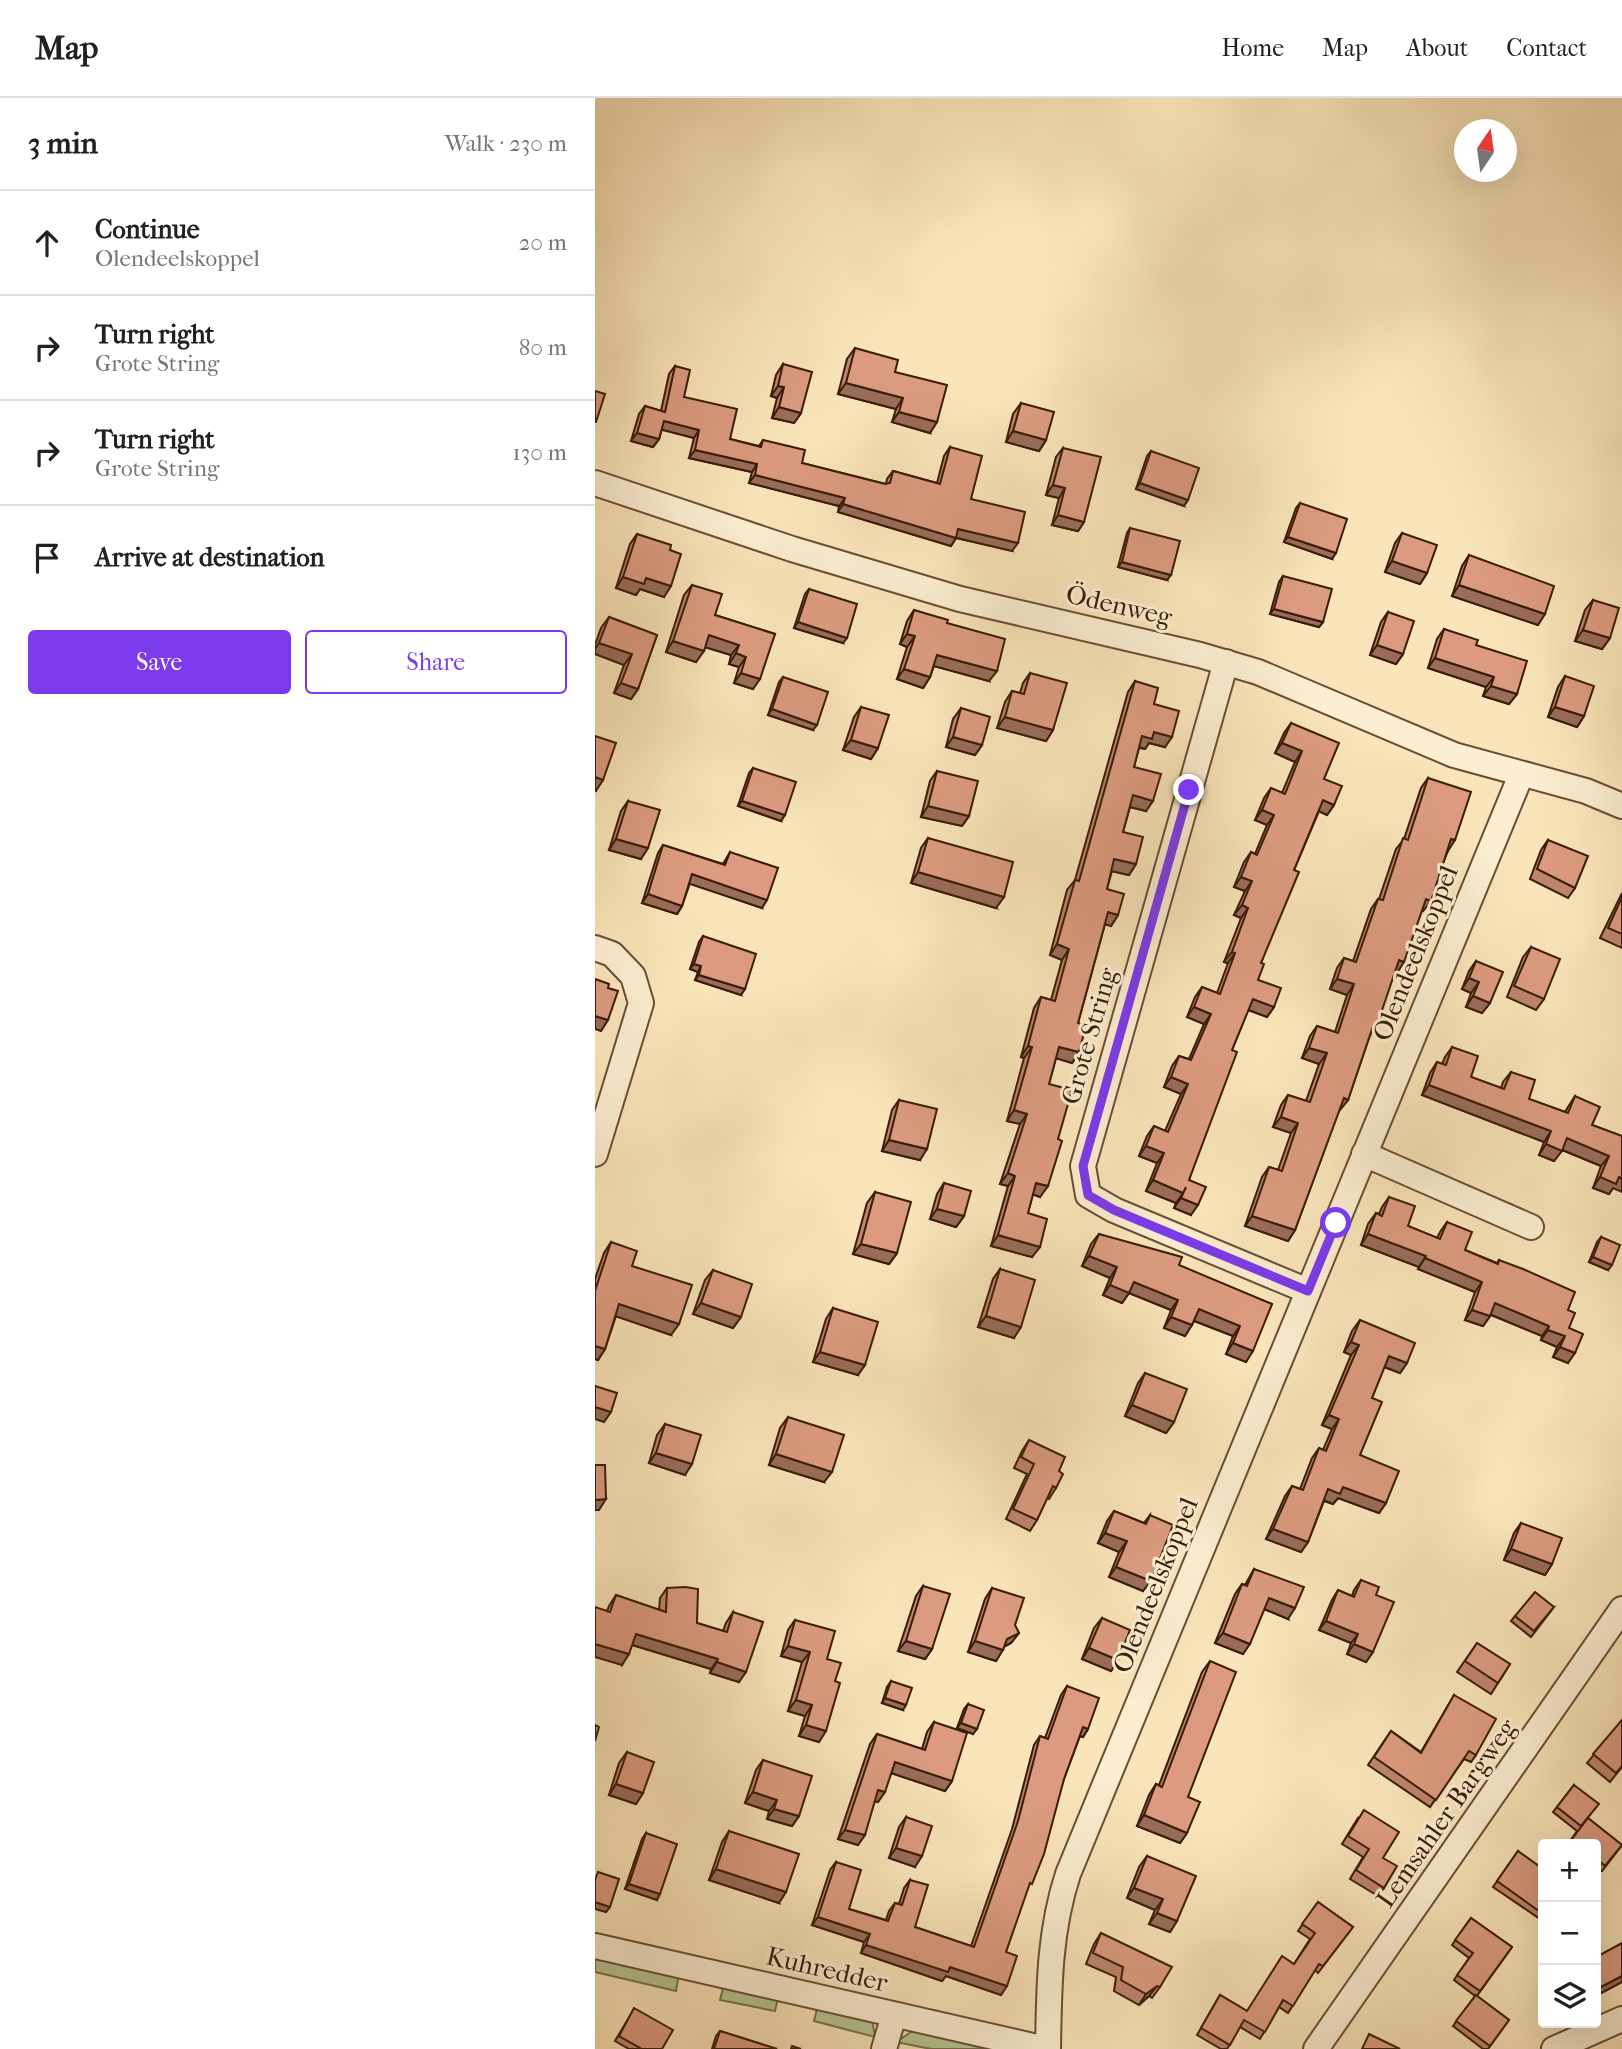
<!DOCTYPE html>
<html lang="en">
<head>
<meta charset="utf-8">
<style>
  :root { --surface:#fff; --page:#f2f2f2; --text:#202124; --muted:#757577; --line:#e0e0e0; --accent:#7c3aed }
  body { margin:0; font-family:"IM FELL French Canon",serif; background:var(--page); color:var(--text) }
  .controls { position:absolute; right:21px; bottom:21px; display:grid; overflow:hidden; border-radius:7px; box-shadow:0 7px 28px #0002 }
  .controls button { width:63px; height:63px; display:grid; place-items:center; padding:0; border:0; border-bottom:2px solid var(--line); background:var(--surface); color:var(--text); font:35px sans-serif }
  .compass { position:absolute; left:859px; top:21px; width:63px; height:63px; border-radius:50%; background:var(--surface); box-shadow:0 7px 28px #0002; rotate:13deg }
  .stop { position:absolute; width:21px; height:21px; margin:-16px; border:5px solid #7c3aed; border-radius:50%; background:#fff }
  .stop.end { background:#7c3aed; border-color:#fff; box-shadow:0 2px 7px #0008 }
  .list { margin:0; padding:0; list-style:none }
  h2 { display:flex; justify-content:space-between; align-items:center; height:91px; margin:0; padding:0 28px; font-size:30px }
  h2 small { font-size:23px; font-weight:400; color:var(--muted) }
  .list li { display:grid; grid-template-columns:46px 1fr auto; gap:21px; align-items:center; box-sizing:border-box; height:105px; padding:0 28px; border-top:2px solid var(--line) }
  .list b { display:block; font-size:26px; white-space:nowrap }
  .list p { margin:0; font-size:23px; white-space:nowrap; color:var(--muted) }
  .list em { font-size:23px; font-style:normal; color:var(--muted) }
  .actions { display:flex; gap:14px; padding:21px 28px }
  .actions a { flex:1; padding:16px 0; border:2px solid var(--accent); border-radius:7px; text-align:center; font-size:24px; color:var(--accent) }
  .actions .main { background:var(--accent); color:#fff }
  .icon { flex:none; width:38px; height:38px; fill:none; stroke:currentColor; stroke-width:2; stroke-linecap:round; stroke-linejoin:round }
  .map { position:relative; flex:none; width:1027px; height:1951px; overflow:hidden }
  header { display:flex; align-items:center; gap:42px; box-sizing:border-box; height:98px; padding:0 35px; background:var(--surface); border-bottom:2px solid var(--line) }
  header strong { font-size:33px }
  nav { display:flex; gap:38px; margin-inline-start:auto; font-size:24px }
  main { display:flex }
  aside { flex:1; background:var(--surface) }
  .map>svg:first-child { display:block }
  .green { fill:#b7c695; stroke:#78704e; stroke-width:2 }
  .lines { fill:none; stroke-linecap:round; stroke-linejoin:round }
  .minor-casing { stroke:#694e34; stroke-width:28 }
  .minor { stroke:#fceed2; stroke-width:24 }
  .wall { fill:#bd856e; stroke:#391b08; stroke-width:2 }
  .shaded-wall { fill:#9a6c5a; stroke:#391b08; stroke-width:2 }
  .building { fill:#dc9b80; stroke:#391b08; stroke-width:2 }
  .route { stroke:#7c3aed; stroke-width:9 }
  .labels { text-anchor:middle; stroke-width:6; stroke-linejoin:round; paint-order:stroke }
  .street-label { font-size:26px; fill:#391b08; stroke:#fceed2 }
</style>
</head>
<body>
<header>
<strong>Map</strong>
<nav><a>Home</a><a>Map</a><a>About</a><a>Contact</a></nav>
</header>
<main>
<aside>
<h2>3 min<small>Walk · 230 m</small></h2>
<ul class="list">
<li><svg class="icon" aria-label="ahead" viewBox="0 0 24 24"><path d="M12 20V5M6 11l6-6 6 6"/></svg><div><b>Continue</b><p>Olendeelskoppel</p></div><em>20 m</em></li>
<li><svg class="icon" aria-label="right" viewBox="0 0 24 24"><path d="M7 20v-9h11M14 6l5 5-5 5"/></svg><div><b>Turn right</b><p>Grote String</p></div><em>80 m</em></li>
<li><svg class="icon" aria-label="right" viewBox="0 0 24 24"><path d="M7 20v-9h11M14 6l5 5-5 5"/></svg><div><b>Turn right</b><p>Grote String</p></div><em>130 m</em></li>
<li><svg class="icon" aria-label="arrive" viewBox="0 0 24 24"><path d="M6 21V4h12l-3 4 3 4H6"/></svg><div><b>Arrive at destination</b></div></li>
</ul>
<div class="actions"><a class="main">Save</a><a>Share</a></div>
</aside>
<div class="map">
<svg width="1027" height="1951" viewBox="0 0 1027 1951">
  <rect width="100%" height="100%" fill="#fae5ba"/>
  <filter id="stains"><feTurbulence type="fractalNoise" baseFrequency=".00286" numOctaves="4"/><feColorMatrix values="0 0 0 0 .2 0 0 0 0 .09 0 0 0 0 .02 0 0 0 .5 -.17"/></filter>
  <radialGradient id="worn" r=".72"><stop offset=".6" stop-color="#630" stop-opacity="0"/><stop offset="1" stop-color="#630" stop-opacity=".3"/></radialGradient>
  <g class="green">
    <path d="M0 1857 84 1876 81 1893 0 1874Z"/>
    <path d="M129 1886 178 1898 182 1904 180 1913 125 1902Z"/>
    <path d="M223 1907 277 1922 280 1939 219 1923Z"/>
    <path d="M322 1930 414 1951H336L301 1944Z"/>
  </g>
  <g class="lines">
    <g class="minor-casing">
      <g id="minor">
        <path d="M0 385 197 451 365 501 605 557 663 574 859 657 991 693 1027 708"/>
        <path d="M631 564 488 1068 493 1097 519 1112 713 1193"/>
        <path d="M0 850 17 856 38 878 46 905 0 1056"/>
        <path d="M769 1056 936 1129"/>
        <path d="M0 1848 451 1951"/>
        <path d="M289 1951 299 1917"/>
        <path d="M453 1951C454 1891 454 1834 473 1776L926 677"/>
        <path d="M721 1951 1027 1511"/>
        <path d="M959 1951 1027 1921"/>
      </g>
    </g>
    <use href="#minor" class="minor"/>
  </g>
  <g class="wall">
    <path d="M260 250 300 274 335 335 297 324 301 311 243 296 252 261Z"/>
    <path d="M188 266 206 315 199 325 177 320 182 300 176 298 181 277Z"/>
    <path d="M80 268 89 299 135 341 164 348 168 342 207 365 291 386 292 381 298 373 342 385 349 358 355 349 376 401 417 453 361 440 356 448 243 414 244 408 154 385 157 374 94 360 99 340 67 331 64 341 58 349 36 343 44 316 50 308 66 313 74 276Z"/>
    <path d="M426 305 451 342 444 353 411 344 418 316Z"/>
    <path d="M468 350 489 424 483 433 457 427 464 400 451 397 461 359Z"/>
    <path d="M556 353 589 408 541 391 552 358Z"/>
    <path d="M705 405 737 461 689 444 701 410Z"/>
    <path d="M535 430 572 482 523 469 532 435Z"/>
    <path d="M807 435 832 475 825 486 790 474 800 445Z"/>
    <path d="M42 436 75 452 69 499 45 491 41 497 21 490 35 446Z"/>
    <path d="M874 457 943 527 857 498 867 468Z"/>
    <path d="M688 478 728 524 724 529 675 516 684 484Z"/>
    <path d="M97 487 120 517 180 536 158 591 139 585 144 569 134 566 136 557 110 549 101 564 71 554 89 497Z"/>
    <path d="M214 491 248 545 199 530 210 496Z"/>
    <path d="M998 502 1015 540 1007 551 980 543 990 512Z"/>
    <path d="M319 512 352 525 394 583 339 568 335 579 328 590 302 581 312 549 305 546 312 523Z"/>
    <path d="M793 514 808 556 801 566 775 557 786 524Z"/>
    <path d="M14 519 62 537 43 591 36 601 19 595 29 567 0 556V547L6 530Z"/>
    <path d="M849 531 881 547 922 596 914 606 888 598 891 589 833 570 842 541Z"/>
    <path d="M435 575 458 632 451 643 402 630 410 604 417 593 425 595 428 585Z"/>
    <path d="M970 578 989 618 982 629 953 619 963 589Z"/>
    <path d="M188 579 218 632 173 617 184 584Z"/>
    <path d="M540 583 559 606 570 649 554 645 550 651 544 650 539 669 551 713 535 709 528 734 541 766 534 777 517 773 512 791 523 817 516 828 510 826 483 925 484 954 477 965 461 960 454 986 445 1099 438 1096 433 1115 437 1159 396 1148 413 1088 405 1086 425 1026 412 1023 429 960 426 959 439 910 446 899 456 902 467 862 455 857 472 792 480 782 533 594Z"/>
    <path d="M266 609 283 650 276 661 248 652 259 619Z"/>
    <path d="M366 610 387 647 380 657 351 649 358 621Z"/>
    <path d="M696 625 729 681 739 707 732 717 724 713 699 772 666 865 663 882 679 909 672 919 653 912 637 952 594 1082 596 1117 579 1110 581 1105 551 1093 562 1065 544 1058 552 1038 559 1028 570 1033 586 996 569 989 577 968 584 958 594 961 609 926 592 919 600 899 607 889 622 895 633 865 629 864 646 820 639 817 650 793 639 789 649 764 656 754 660 756 672 727 660 722 669 700 676 690 687 695 700 664 680 655 689 635Z"/>
    <path d="M158 670 186 723 143 708 154 675Z"/>
    <path d="M342 673 374 718 367 728 326 719 335 683Z"/>
    <path d="M833 680 853 753 828 813H827L802 875 800 874 773 943 753 1002 744 1012 700 1132 693 1143 650 1128 667 1079 674 1069 683 1072 696 1035 678 1029 686 1007 693 997 711 1003 724 966 707 960 715 938 722 928 740 934 752 897 735 891 742 870 749 860 758 863 776 811 783 801H784L801 751 809 741 826 690Z"/>
    <path d="M33 703 46 761 14 752 26 713Z"/>
    <path d="M333 740 401 810 316 785 326 750Z"/>
    <path d="M953 742 980 790 973 800 935 781 946 752Z"/>
    <path d="M68 747 128 766 135 754 167 810 95 785 87 808 82 816 47 805 63 755Z"/>
    <path d="M1027 795V850L1005 840Z"/>
    <path d="M108 838 146 897 100 882 103 874 95 871 104 844Z"/>
    <path d="M936 849 949 901 941 912 912 899 928 859Z"/>
    <path d="M881 863 895 905 887 915 871 909 876 895 867 891 874 873Z"/>
    <path d="M857 949 876 979 906 990 908 984 916 974 934 1001 970 1014 973 1009 980 998 997 1027 1027 1038 1018 1090 1014 1096 998 1090 1006 1068 967 1052 959 1063 944 1057 949 1044 827 997 835 975 842 964 847 966 850 959Z"/>
    <path d="M304 1002 325 1062 287 1053 297 1012Z"/>
    <path d="M349 1085 369 1118 361 1129 335 1121 342 1096Z"/>
    <path d="M280 1094 302 1155 294 1166 258 1156 272 1105Z"/>
    <path d="M794 1099 813 1128 842 1140 845 1134 852 1124 870 1152 902 1165 904 1162 973 1212 974 1230 973 1265 958 1259 962 1249 946 1242 947 1238 896 1217 888 1228 870 1222 880 1194 823 1171 824 1169 766 1147 773 1126 781 1115 784 1116 787 1109Z"/>
    <path d="M504 1136 677 1206 651 1264 631 1256 638 1238 599 1223 590 1238 569 1230 576 1212 534 1195 527 1205 508 1197 515 1180 487 1168 496 1146Z"/>
    <path d="M1006 1139 1013 1172 994 1164 1002 1144Z"/>
    <path d="M16 1144 37 1168 76 1237 21 1218 10 1251 3 1262 0 1261V1181L9 1155Z"/>
    <path d="M405 1171 419 1240 383 1229 398 1181Z"/>
    <path d="M118 1172 146 1219 138 1230 98 1216 110 1182Z"/>
    <path d="M238 1210 263 1277 218 1264 231 1221Z"/>
    <path d="M765 1222 812 1265 805 1275 789 1269 777 1300 765 1357 791 1405 784 1415 743 1400 738 1406 729 1403 713 1444 706 1454 671 1441 690 1398 697 1388 705 1391 717 1360 724 1350 728 1352 737 1331 727 1327 756 1257 749 1254 757 1233Z"/>
    <path d="M550 1275 579 1324 571 1335 530 1318 543 1285Z"/>
    <path d="M193 1319 229 1384 174 1367 185 1330Z"/>
    <path d="M70 1326 90 1377 54 1365 62 1337Z"/>
    <path d="M434 1342 464 1373 461 1390 454 1401 452 1400 442 1422 435 1433 411 1421 432 1376 419 1370 427 1353Z"/>
    <path d="M519 1413 549 1425 555 1417 548 1493 514 1479 524 1454 503 1445 512 1423Z"/>
    <path d="M926 1425 957 1466 950 1477 909 1462 919 1435Z"/>
    <path d="M659 1471 693 1521 669 1511 648 1556 620 1545 640 1496 647 1486 650 1487Z"/>
    <path d="M766 1482 781 1497 778 1554 771 1564 752 1556 756 1545 724 1532 737 1502 743 1492 757 1498 759 1492Z"/>
    <path d="M328 1488 337 1551 330 1561 303 1553 321 1498Z"/>
    <path d="M72 1490 102 1525 128 1533 131 1525 138 1514 144 1584 115 1575 116 1571 37 1547 27 1567 12 1513 14 1508 21 1497 64 1512 65 1500Z"/>
    <path d="M397 1490 424 1535 416 1545 409 1549 401 1563 373 1554 390 1501Z"/>
    <path d="M959 1509 936 1539 916 1523 920 1518Z"/>
    <path d="M507 1520 523 1562 516 1573 487 1561 499 1530Z"/>
    <path d="M200 1522 232 1561 240 1583 224 1644 204 1638 210 1618 193 1613 207 1564 186 1558 193 1532Z"/>
    <path d="M882 1545 915 1566 896 1596 862 1574Z"/>
    <path d="M615 1563 593 1699 592 1735 585 1745 542 1728 554 1697 561 1686 564 1687 607 1574Z"/>
    <path d="M296 1583 308 1612 287 1605 292 1589Z"/>
    <path d="M472 1588 493 1631 488 1639 485 1638 469 1681 411 1854 406 1897 351 1878 347 1883 266 1855 269 1844 217 1827 235 1772 241 1764 254 1811 291 1822 294 1813 300 1805 304 1806 309 1790 315 1782 320 1829 376 1848 417 1731 439 1647 445 1638 450 1640 466 1597Z"/>
    <path d="M859 1597 881 1657 876 1664 869 1661 835 1709 773 1667 796 1633 826 1654Z"/>
    <path d="M373 1606 378 1636 362 1630 369 1611Z"/>
    <path d="M1027 1622V1669L1015 1684 992 1665Z"/>
    <path d="M339 1624 357 1683 350 1693 296 1675 283 1704 280 1703 263 1747 243 1741 275 1646 282 1636 327 1651 332 1634Z"/>
    <path d="M32 1654 48 1695 41 1706 14 1697 24 1665Z"/>
    <path d="M168 1662 204 1718 197 1728 172 1721 174 1713 150 1705 161 1672Z"/>
    <path d="M979 1687 993 1720 1027 1747 1007 1773 1001 1768V1746H973L982 1733 958 1714Z"/>
    <path d="M311 1719 320 1769 294 1760 304 1729Z"/>
    <path d="M763 1720 788 1760 789 1790 783 1798 755 1781 768 1759 747 1746Z"/>
    <path d="M134 1733 184 1805 114 1782 127 1744Z"/>
    <path d="M51 1735 62 1802 30 1791 47 1741Z"/>
    <path d="M923 1753 948 1816 945 1821 898 1789Z"/>
    <path d="M552 1758 582 1823 575 1834 554 1826 560 1812 532 1800 544 1769Z"/>
    <path d="M723 1804 758 1829 723 1875 720 1872 693 1915 684 1909 665 1941 645 1929 632 1951H626L602 1937 625 1897 652 1913 699 1866 715 1841 703 1833Z"/>
    <path d="M876 1820 917 1849 882 1898 914 1922 893 1951H888L858 1928 880 1898 859 1882 874 1860 857 1847Z"/>
    <path d="M506 1835 565 1889 557 1900 554 1898 544 1907 519 1893 521 1879 491 1866 499 1846Z"/>
    <path d="M39 1911 67 1951H34L20 1943Z"/>
    <path d="M125 1933 182 1951H117L121 1938Z"/>
  </g>
  <g class="shaded-wall">
    <path d="M251 285 308 300 301 311 243 296Z"/>
    <path d="M183 288 189 289 182 300 176 298Z"/>
    <path d="M184 309 206 315 199 325 177 320Z"/>
    <path d="M304 314 342 324 335 335 297 324Z"/>
    <path d="M69 323 104 332 99 340 64 331Z"/>
    <path d="M418 333 451 342 444 353 411 344Z"/>
    <path d="M42 335 64 341 58 349 36 343Z"/>
    <path d="M100 352 162 366 157 374 94 360Z"/>
    <path d="M160 377 250 400 244 408 154 385Z"/>
    <path d="M545 385 593 402 589 408 541 391Z"/>
    <path d="M458 387 470 390 464 400 451 397Z"/>
    <path d="M248 406 361 440 356 448 243 414Z"/>
    <path d="M463 417 489 424 483 433 457 427Z"/>
    <path d="M363 431 423 445 417 453 358 439Z"/>
    <path d="M693 439 741 455 737 461 689 444Z"/>
    <path d="M797 463 832 475 825 486 790 474Z"/>
    <path d="M527 464 576 477 572 482 523 469Z"/>
    <path d="M28 479 51 480 76 488 69 499 45 491 41 497 21 490Z"/>
    <path d="M864 487 950 516 943 527 857 498Z"/>
    <path d="M679 511 728 524 724 529 675 516Z"/>
    <path d="M203 524 252 540 248 545 199 530Z"/>
    <path d="M988 532 1015 540 1007 551 980 543Z"/>
    <path d="M312 536 320 538 312 549 305 546Z"/>
    <path d="M114 537 144 547 136 557 106 548Z"/>
    <path d="M78 543 109 553 101 564 71 554Z"/>
    <path d="M4 545 37 556 29 567 0 556V551Z"/>
    <path d="M782 547 808 556 801 566 775 557Z"/>
    <path d="M141 555 151 559 144 569 134 566Z"/>
    <path d="M342 557 402 573 394 583 335 567Z"/>
    <path d="M840 560 899 579 891 589 833 570Z"/>
    <path d="M309 571 335 579 328 590 302 581Z"/>
    <path d="M146 575 165 581 158 591 139 585Z"/>
    <path d="M26 585 43 591 36 601 19 595Z"/>
    <path d="M896 588 922 596 914 606 888 598Z"/>
    <path d="M960 609 989 618 982 629 953 619Z"/>
    <path d="M177 611 222 627 218 632 173 617Z"/>
    <path d="M410 619 458 632 451 643 402 630Z"/>
    <path d="M559 634 577 639 570 649 554 645 550 651 540 648 547 638Z"/>
    <path d="M358 639 387 647 380 657 351 649Z"/>
    <path d="M256 642 283 650 276 661 248 652Z"/>
    <path d="M687 645 707 653 700 664 680 655Z"/>
    <path d="M0 679 8 682 1 693 0 692Z"/>
    <path d="M538 697 558 703 551 713 531 708Z"/>
    <path d="M728 702 739 707 732 717 721 712Z"/>
    <path d="M147 703 190 717 186 723 143 708Z"/>
    <path d="M333 708 374 718 367 728 326 719Z"/>
    <path d="M667 712 679 717 672 727 660 722Z"/>
    <path d="M21 741 53 750 46 761 14 752Z"/>
    <path d="M856 741 860 742 853 753 848 751Z"/>
    <path d="M519 761 541 766 534 777 512 772Z"/>
    <path d="M323 774 409 799 401 810 316 785Z"/>
    <path d="M97 776 172 802 167 810 92 785Z"/>
    <path d="M646 779 657 783 650 793 639 789Z"/>
    <path d="M53 796 87 808 82 816 47 805Z"/>
    <path d="M831 801 836 803 828 813 824 812Z"/>
    <path d="M647 807 653 810 646 820 639 817Z"/>
    <path d="M513 814 523 817 516 828 506 825Z"/>
    <path d="M462 846 474 851 467 862 455 857Z"/>
    <path d="M637 854 640 855 633 865 629 864Z"/>
    <path d="M804 862 809 864 802 875 797 873Z"/>
    <path d="M99 866 106 868 103 874 95 871Z"/>
    <path d="M104 877 150 891 146 897 100 882Z"/>
    <path d="M874 880 884 884 876 895 867 891Z"/>
    <path d="M742 881 759 886 752 897 735 891Z"/>
    <path d="M878 898 895 905 887 915 871 909Z"/>
    <path d="M658 901 679 909 672 919 651 911Z"/>
    <path d="M599 909 616 916 609 926 592 919Z"/>
    <path d="M0 918 13 922 6 933 0 931Z"/>
    <path d="M433 948 437 949 429 960 426 959Z"/>
    <path d="M464 949 484 954 477 965 457 959Z"/>
    <path d="M714 950 732 955 724 966 707 960Z"/>
    <path d="M576 979 593 986 586 996 569 989Z"/>
    <path d="M834 987 956 1033 949 1044 827 997Z"/>
    <path d="M749 1000 753 1002 745 1012 741 1011Z"/>
    <path d="M419 1012 432 1016 425 1026 412 1023Z"/>
    <path d="M686 1019 703 1025 696 1035 678 1029Z"/>
    <path d="M972 1040 1014 1058 1006 1068 965 1051Z"/>
    <path d="M294 1042 332 1051 325 1062 287 1053Z"/>
    <path d="M951 1046 967 1053 959 1063 944 1057Z"/>
    <path d="M551 1048 569 1055 562 1065 544 1058Z"/>
    <path d="M413 1075 420 1078 413 1088 405 1086Z"/>
    <path d="M1005 1079H1024L1027 1081V1094L1018 1090 1014 1096 998 1090Z"/>
    <path d="M558 1082 588 1095 581 1105 551 1093Z"/>
    <path d="M441 1085 453 1088 445 1099 434 1095Z"/>
    <path d="M586 1100 603 1107 596 1117 579 1110Z"/>
    <path d="M342 1111 369 1118 361 1129 335 1121Z"/>
    <path d="M657 1118 700 1132 693 1143 650 1128Z"/>
    <path d="M773 1136 831 1158 824 1169 766 1147Z"/>
    <path d="M403 1137 445 1149 437 1159 396 1148Z"/>
    <path d="M266 1146 302 1155 294 1166 258 1156Z"/>
    <path d="M494 1158 522 1169 515 1180 487 1168Z"/>
    <path d="M998 1159 1017 1167 1013 1172 994 1164Z"/>
    <path d="M830 1160 887 1184 880 1194 823 1171Z"/>
    <path d="M539 1184 583 1202 576 1212 534 1195 527 1205 508 1197 515 1187Z"/>
    <path d="M106 1205 146 1219 138 1230 98 1216Z"/>
    <path d="M900 1205 954 1228 947 1238 892 1215Z"/>
    <path d="M24 1206 84 1226 76 1237 17 1217Z"/>
    <path d="M604 1211 645 1228 638 1238 597 1222Z"/>
    <path d="M877 1212 895 1218 888 1228 870 1222Z"/>
    <path d="M391 1218 426 1229 419 1240 383 1229Z"/>
    <path d="M576 1219 597 1227 590 1238 569 1230Z"/>
    <path d="M953 1232 970 1238 962 1249 946 1242Z"/>
    <path d="M756 1244 764 1247 756 1257 749 1254Z"/>
    <path d="M638 1245 658 1253 651 1264 631 1256Z"/>
    <path d="M0 1248 10 1251 3 1262 0 1261Z"/>
    <path d="M965 1249 980 1255 973 1265 958 1259Z"/>
    <path d="M225 1254 270 1267 263 1277 218 1264Z"/>
    <path d="M794 1258 812 1265 805 1275 787 1268Z"/>
    <path d="M537 1307 579 1324 571 1335 530 1318Z"/>
    <path d="M0 1309 16 1314 9 1324 0 1321Z"/>
    <path d="M734 1317 744 1321 737 1331 727 1327Z"/>
    <path d="M61 1355 97 1366 90 1377 54 1365Z"/>
    <path d="M181 1356 237 1374 229 1384 174 1367Z"/>
    <path d="M748 1389 791 1405 784 1415 743 1400 738 1406 726 1401 733 1391Z"/>
    <path d="M11 1401 4 1412H0V1402Z"/>
    <path d="M678 1431 713 1444 706 1454 671 1441Z"/>
    <path d="M510 1435 532 1443 524 1454 503 1445Z"/>
    <path d="M916 1451 957 1466 950 1477 909 1462Z"/>
    <path d="M521 1469 556 1483 548 1493 514 1479Z"/>
    <path d="M674 1500 700 1510 693 1521 667 1510Z"/>
    <path d="M731 1523 763 1536 756 1545 724 1532Z"/>
    <path d="M424 1535 416 1545 404 1551 408 1552 401 1563 373 1554 380 1543 412 1541Z"/>
    <path d="M628 1535 655 1546 648 1556 620 1545Z"/>
    <path d="M41 1536 123 1561 116 1571 34 1546Z"/>
    <path d="M311 1543 337 1551 330 1561 303 1553Z"/>
    <path d="M0 1546 34 1556 27 1567 0 1559Z"/>
    <path d="M759 1546 778 1554 771 1564 752 1556Z"/>
    <path d="M193 1548 215 1554 207 1564 186 1558Z"/>
    <path d="M494 1550 523 1562 516 1573 487 1561Z"/>
    <path d="M122 1564 151 1574 144 1584 115 1575Z"/>
    <path d="M290 1600 311 1607 308 1612 287 1605Z"/>
    <path d="M201 1602 217 1607 210 1618 193 1613Z"/>
    <path d="M366 1625 382 1631 378 1636 362 1630Z"/>
    <path d="M211 1627 231 1633 224 1644 204 1638Z"/>
    <path d="M488 1629 493 1631 488 1639 482 1637Z"/>
    <path d="M300 1664 357 1683 350 1693 293 1674Z"/>
    <path d="M21 1686 48 1695 41 1706 14 1697Z"/>
    <path d="M283 1692 290 1694 283 1704 276 1702Z"/>
    <path d="M158 1694 182 1702 174 1713 150 1705Z"/>
    <path d="M179 1711 204 1718 197 1728 172 1721Z"/>
    <path d="M549 1717 592 1735 585 1745 542 1728Z"/>
    <path d="M250 1732 270 1737 263 1747 243 1741Z"/>
    <path d="M301 1750 327 1758 320 1769 294 1760Z"/>
    <path d="M121 1771 191 1794 184 1805 114 1782Z"/>
    <path d="M34 1786 65 1796 62 1802 30 1791Z"/>
    <path d="M539 1790 568 1801 560 1812 532 1800Z"/>
    <path d="M0 1804 15 1809 11 1814 0 1811Z"/>
    <path d="M562 1815 582 1823 575 1834 554 1826Z"/>
    <path d="M223 1819 275 1836 269 1844 217 1827Z"/>
    <path d="M271 1847 355 1869 412 1888 406 1897 351 1878 347 1883 266 1855Z"/>
    <path d="M1027 1878V1884L1001 1898V1894L1004 1890Z"/>
    <path d="M562 1888 554 1898 544 1907 551 1896Z"/>
  </g>
  <g class="building">
    <path d="M260 250 303 262 300 274 352 287 342 324 304 314 308 300 251 285Z"/>
    <path d="M188 266 217 274 206 315 184 309 189 289 183 288Z"/>
    <path d="M80 268 95 272 89 299 142 311 135 341 166 349 168 342 210 352 207 365 290 386 295 385 298 373 345 386 355 349 387 358 376 401 430 414 423 445 363 431 361 440 248 406 250 400 160 377 162 366 100 352 104 332 69 323 64 341 42 335 50 308 70 314Z"/>
    <path d="M0 293 10 296 1 324H0Z"/>
    <path d="M426 305 459 314 451 342 418 333Z"/>
    <path d="M468 350 506 359 489 424 463 417 470 390 458 387Z"/>
    <path d="M556 353 604 370 593 402 545 385Z"/>
    <path d="M705 405 752 421 741 455 693 439Z"/>
    <path d="M535 430 585 443 576 477 527 464Z"/>
    <path d="M807 435 842 447 832 475 797 463Z"/>
    <path d="M42 436 76 447 75 452 86 456 76 488 51 480 49 486 28 479Z"/>
    <path d="M874 457 959 488 950 516 864 487Z"/>
    <path d="M688 478 737 491 728 524 679 511Z"/>
    <path d="M97 487 127 496 120 517 180 536 165 581 146 575 151 559 141 555 144 547 114 537 109 553 78 543Z"/>
    <path d="M214 491 262 506 252 540 203 524Z"/>
    <path d="M998 502 1024 510 1015 540 988 532Z"/>
    <path d="M319 512 353 522 352 525 410 541 402 573 342 557 335 579 309 571 320 538 312 536Z"/>
    <path d="M793 514 819 523 808 556 782 547Z"/>
    <path d="M14 519 62 537 43 591 26 585 37 556 4 545Z"/>
    <path d="M849 531 883 542 881 547 932 563 922 596 896 588 899 579 840 560Z"/>
    <path d="M435 575 472 585 458 632 410 619 417 593 429 596Z"/>
    <path d="M970 578 999 588 989 618 960 609Z"/>
    <path d="M188 579 233 594 222 627 177 611Z"/>
    <path d="M540 583 563 590 559 606 584 613 577 639 559 634 557 641 547 638 539 669 566 676 558 703 538 697 528 734 548 739 541 766 519 761 512 791 529 796 523 817 513 814 508 833 483 925 491 928 484 954 464 949 454 986 477 992 463 1041 467 1043 453 1088 441 1085 433 1115 452 1121 445 1149 403 1137 420 1078 413 1075 432 1016 419 1012 437 949 433 948 446 899 460 903 474 851 462 846 480 782 484 783Z"/>
    <path d="M266 609 294 617 283 650 256 642Z"/>
    <path d="M366 610 395 619 387 647 358 639Z"/>
    <path d="M696 625 744 645 729 681 747 688 739 707 728 702 699 772 704 774 666 865 669 866 663 882 686 890 679 909 658 901 637 952 642 954 594 1082 611 1089 603 1107 586 1100 591 1089 588 1095 558 1082 569 1055 551 1048 559 1028 573 1034 593 986 576 979 584 958 596 962 616 916 599 909 607 889 625 896 640 855 637 854 653 810 647 807 657 783 646 779 656 754 662 757 679 717 667 712 676 690 690 696 707 653 687 645Z"/>
    <path d="M0 638 21 645 8 682 0 679Z"/>
    <path d="M158 670 201 684 190 717 147 703Z"/>
    <path d="M342 673 383 683 374 718 333 708Z"/>
    <path d="M833 680 876 694 860 742 856 741 836 803 831 801 809 864 804 862 780 933 777 931 753 1002 749 1000 700 1132 657 1118 674 1069 687 1073 703 1025 686 1019 693 997 715 1004 732 955 714 950 722 928 743 935 759 886 742 881 749 860 761 864 783 801 788 802 808 740 813 742Z"/>
    <path d="M33 703 65 712 53 750 21 741Z"/>
    <path d="M333 740 418 764 409 799 323 774Z"/>
    <path d="M953 742 993 758 980 790 942 771Z"/>
    <path d="M68 747 130 767 135 754 183 770 172 802 97 776 87 808 53 796Z"/>
    <path d="M1027 799V836L1013 830Z"/>
    <path d="M108 838 161 856 150 891 104 877 106 868 99 866Z"/>
    <path d="M936 849 965 861 949 901 919 888Z"/>
    <path d="M881 863 908 874 895 905 878 898 884 884 874 880Z"/>
    <path d="M0 881 14 886 13 890 23 893 13 922 0 918Z"/>
    <path d="M857 949 883 958 876 979 909 991 916 974 940 982 934 1001 973 1015 980 998 1005 1009 997 1027 1027 1038V1081L1024 1079 1021 1086 1005 1079 1014 1058 972 1040 967 1053 951 1046 956 1033 834 987 842 964 851 967Z"/>
    <path d="M304 1002 342 1011 332 1051 294 1042Z"/>
    <path d="M349 1085 376 1093 369 1118 342 1111Z"/>
    <path d="M280 1094 316 1104 302 1155 266 1146Z"/>
    <path d="M794 1099 820 1108 813 1128 845 1141 852 1124 877 1134 870 1152 903 1166 904 1162 928 1171 980 1194 973 1212 980 1215 974 1230 988 1236 980 1255 965 1249 970 1238 953 1232 954 1228 900 1205 895 1218 877 1212 887 1184 830 1160 831 1158 773 1136 781 1115 787 1118Z"/>
    <path d="M504 1136 587 1159 584 1167 677 1206 658 1253 638 1245 645 1228 604 1211 597 1227 576 1219 583 1202 539 1184 534 1195 515 1187 522 1169 494 1158Z"/>
    <path d="M1006 1139 1025 1147 1017 1167 998 1159Z"/>
    <path d="M16 1144 42 1153 37 1168 97 1187 84 1226 24 1206 10 1251 0 1248V1193Z"/>
    <path d="M405 1171 440 1182 426 1229 391 1218Z"/>
    <path d="M118 1172 157 1186 146 1219 106 1205Z"/>
    <path d="M238 1210 283 1224 270 1267 225 1254Z"/>
    <path d="M765 1222 820 1245 812 1265 794 1258 777 1300 787 1304 765 1357 804 1373 791 1405 748 1389 745 1396 733 1391 713 1444 678 1431 697 1388 708 1392 724 1350 731 1353 744 1321 734 1317 764 1247 756 1244Z"/>
    <path d="M550 1275 592 1291 579 1324 537 1307Z"/>
    <path d="M0 1288 22 1295 16 1314 0 1309Z"/>
    <path d="M193 1319 249 1337 237 1374 181 1356Z"/>
    <path d="M70 1326 106 1337 97 1366 61 1355Z"/>
    <path d="M434 1342 470 1359 464 1373 468 1376 461 1390 458 1388 442 1422 418 1411 439 1366 426 1359Z"/>
    <path d="M0 1367H10L11 1401 0 1402Z"/>
    <path d="M519 1413 551 1426 555 1417 578 1427 556 1483 521 1469 532 1443 510 1435Z"/>
    <path d="M926 1425 967 1440 957 1466 916 1451Z"/>
    <path d="M659 1471 709 1489 700 1510 674 1500 655 1546 628 1535 647 1486 652 1488Z"/>
    <path d="M766 1482 784 1489 781 1497 799 1504 778 1554 759 1546 763 1536 731 1523 743 1492 759 1499Z"/>
    <path d="M328 1488 355 1496 337 1551 311 1543Z"/>
    <path d="M90 1489 103 1491 102 1525 132 1534 138 1514 168 1524 151 1574 122 1564 123 1561 41 1536 34 1556 0 1546V1509L15 1514 21 1497 71 1514 72 1490Z"/>
    <path d="M397 1490 429 1500 420 1527 424 1535 412 1541 408 1552 380 1543Z"/>
    <path d="M940 1494 959 1509 939 1533 920 1518Z"/>
    <path d="M507 1520 535 1532 523 1562 494 1550Z"/>
    <path d="M200 1522 240 1533 232 1561 246 1565 240 1583 245 1585 231 1633 211 1627 217 1607 201 1602 215 1554 193 1548Z"/>
    <path d="M882 1545 915 1566 903 1585 870 1563Z"/>
    <path d="M615 1563 641 1574 593 1699 605 1704 592 1735 549 1717 561 1686 567 1689Z"/>
    <path d="M296 1583 317 1590 311 1607 290 1600Z"/>
    <path d="M472 1588 504 1600 493 1631 488 1629 469 1681 449 1756 437 1786 435 1785 411 1854 422 1858 412 1888 355 1869 353 1874 271 1847 275 1836 223 1819 241 1764 266 1772 254 1811 293 1823 300 1805 307 1807 315 1782 333 1787 320 1829 379 1849 423 1723 445 1638 453 1641Z"/>
    <path d="M859 1597 901 1621 881 1657 874 1653 841 1702 779 1659 796 1633 826 1655Z"/>
    <path d="M373 1606 389 1612 382 1631 366 1625Z"/>
    <path d="M1027 1622V1668L1021 1675 998 1656Z"/>
    <path d="M339 1624 372 1635 357 1683 300 1664 290 1694 283 1692 270 1737 250 1732 282 1636 330 1652Z"/>
    <path d="M0 1627 4 1629 0 1643Z"/>
    <path d="M32 1654 59 1664 48 1695 21 1686Z"/>
    <path d="M168 1662 217 1678 204 1718 179 1711 182 1702 158 1694Z"/>
    <path d="M979 1687 1004 1706 986 1728 962 1709Z"/>
    <path d="M769 1712 804 1734 788 1760 802 1768 789 1790 761 1772 774 1751 753 1738Z"/>
    <path d="M311 1719 337 1728 327 1758 301 1750Z"/>
    <path d="M993 1720 1027 1747 1010 1768 1001 1760V1746H983L977 1741Z"/>
    <path d="M134 1733 204 1756 191 1794 121 1771Z"/>
    <path d="M51 1735 82 1746 65 1796 34 1786Z"/>
    <path d="M923 1753 948 1771V1816L902 1783Z"/>
    <path d="M552 1758 601 1778 582 1823 562 1815 568 1801 539 1790Z"/>
    <path d="M3 1774 24 1781 15 1809 0 1804V1782Z"/>
    <path d="M723 1804 758 1829 728 1868 724 1866 698 1908 688 1902 670 1934 649 1922 635 1947 606 1930 625 1897 652 1913 687 1858 699 1866 720 1835 707 1826Z"/>
    <path d="M876 1820 917 1849 885 1893 862 1877 878 1855 860 1842Z"/>
    <path d="M506 1835 577 1869 565 1889 562 1888 551 1896 526 1882 528 1869 498 1855Z"/>
    <path d="M1027 1845V1878L1004 1890 1001 1884V1859Z"/>
    <path d="M881 1897 914 1922 895 1948 861 1923Z"/>
    <path d="M39 1910 78 1932 67 1951H44L45 1950 24 1938Z"/>
    <path d="M125 1933 182 1951H119Z"/>
    <path d="M774 1936 805 1951H767Z"/>
    <path d="M197 1948 206 1951H196Z"/>
  </g>
  <g class="lines">
    <path class="route" d="M594 692 488 1068 493 1097 519 1112 713 1193 741 1125"/>
  </g>
  <g class="labels">
    <g class="street-label">
      <text transform="translate(524 507) rotate(13)" y="9">Ödenweg</text>
      <text transform="translate(820 855) rotate(-68)" y="9">Olendeelskoppel</text>
      <text transform="translate(494 938) rotate(-74)" y="9">Grote String</text>
      <text transform="translate(560 1487) rotate(-68)" y="9">Olendeelskoppel</text>
      <text transform="translate(851 1715) rotate(-55)" y="9">Lemsahler Bargweg</text>
      <text transform="translate(232 1871) rotate(13)" y="9">Kuhredder</text>
    </g>
  </g>
  <rect width="100%" height="100%" filter="url(#stains)"/>
  <rect width="100%" height="100%" fill="url(#worn)"/>
</svg>
<div class="controls">
<button>+</button>
<button>−</button>
<button><svg class="icon" aria-label="layers" viewBox="0 0 24 24"><path d="M12 4l9 5-9 5-9-5zM3 14l9 5 9-5"/></svg></button>
</div>
<svg class="compass" viewBox="-18 -18 36 36"><path d="M0-13l5 13h-10z" fill="#e53935"/><path d="M0 13l5-13h-10z" fill="#757577"/></svg>
<div class="stop" style="left:741px;top:1125px"></div>
<div class="stop end" style="left:594px;top:692px"></div>
</div>
</main>
</body>
</html>
